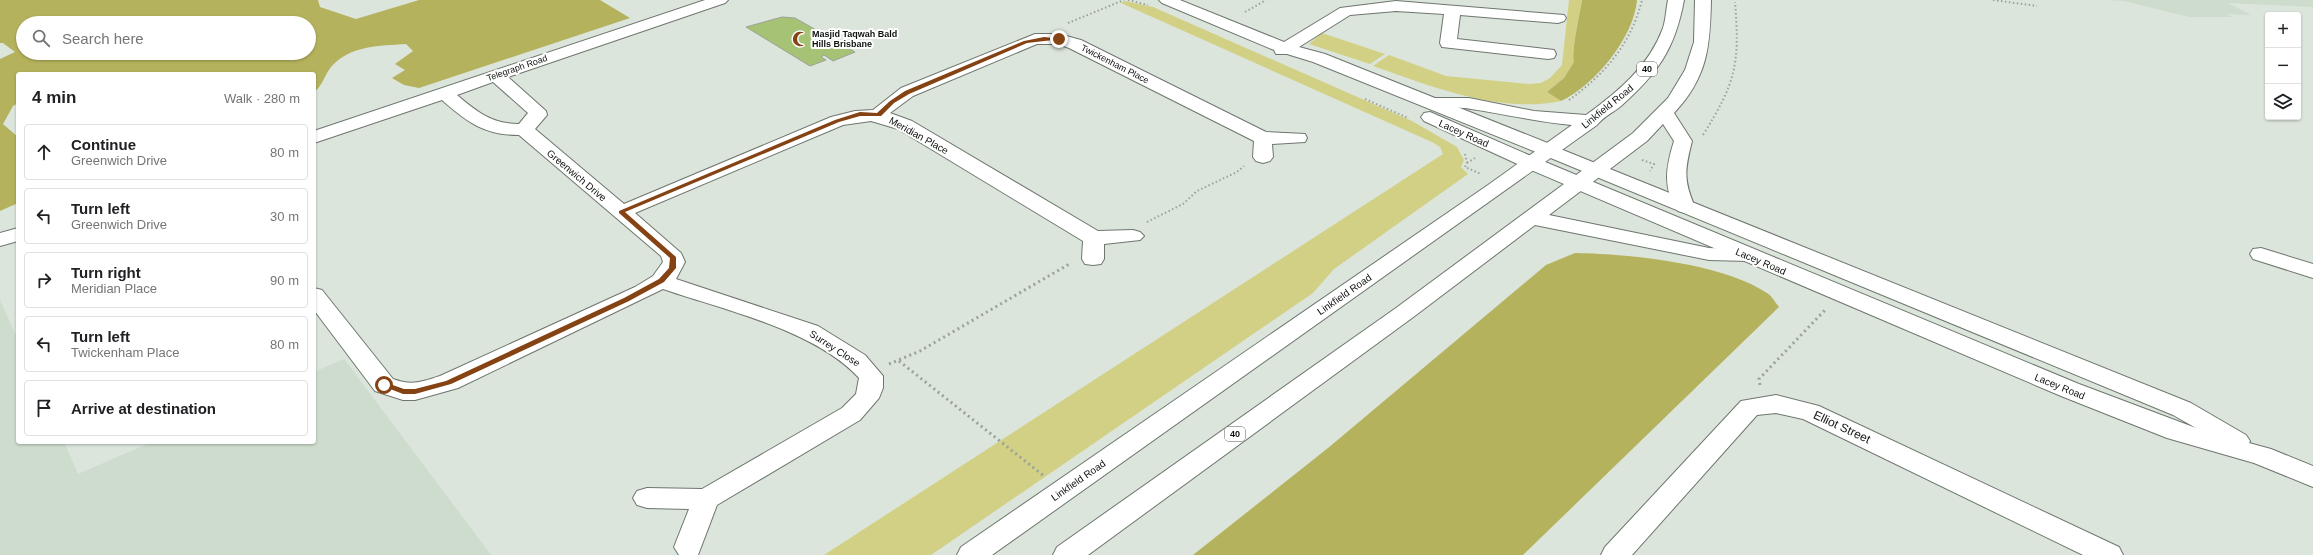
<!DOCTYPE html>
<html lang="en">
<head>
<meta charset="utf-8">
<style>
  :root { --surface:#fff; --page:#f2f2f2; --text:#202124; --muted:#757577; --line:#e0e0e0 }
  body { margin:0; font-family:Arial,sans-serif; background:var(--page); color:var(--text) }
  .controls { position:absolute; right:12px; top:12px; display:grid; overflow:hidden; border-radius:4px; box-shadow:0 1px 3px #0004 }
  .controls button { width:36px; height:36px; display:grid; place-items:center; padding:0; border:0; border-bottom:1px solid var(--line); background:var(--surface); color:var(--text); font:20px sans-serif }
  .stop { position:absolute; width:12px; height:12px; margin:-9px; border:3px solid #854212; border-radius:50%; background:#fff }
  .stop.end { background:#854212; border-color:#fff; box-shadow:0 1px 4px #0008 }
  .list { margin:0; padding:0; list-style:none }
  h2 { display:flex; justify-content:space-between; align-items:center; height:52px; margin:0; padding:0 16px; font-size:17px }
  h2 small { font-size:13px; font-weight:400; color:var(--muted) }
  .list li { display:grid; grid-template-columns:26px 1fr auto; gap:12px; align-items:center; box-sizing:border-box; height:56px; margin:0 8px 8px; padding:0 8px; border:1px solid var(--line); border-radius:4px }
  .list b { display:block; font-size:15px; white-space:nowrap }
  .list p { margin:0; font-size:13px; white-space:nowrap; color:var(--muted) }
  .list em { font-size:13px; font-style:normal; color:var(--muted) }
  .icon { flex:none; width:22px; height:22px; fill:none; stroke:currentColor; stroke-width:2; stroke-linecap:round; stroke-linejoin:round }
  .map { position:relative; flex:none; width:2313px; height:555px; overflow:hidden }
  .search { position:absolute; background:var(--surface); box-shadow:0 1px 3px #0004; left:16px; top:16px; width:300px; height:44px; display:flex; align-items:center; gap:10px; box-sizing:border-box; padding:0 14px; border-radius:22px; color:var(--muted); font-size:15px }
  .panel { position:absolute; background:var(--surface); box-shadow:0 1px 3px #0004; left:16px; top:72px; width:300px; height:372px; border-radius:4px }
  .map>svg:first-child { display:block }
  .built { fill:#cddccc }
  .green { fill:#d2d084 }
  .forest { fill:#b5b25d; fill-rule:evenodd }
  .building { fill:#a5c275; stroke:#9da297 }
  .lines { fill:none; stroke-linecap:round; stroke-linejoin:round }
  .minor-casing { stroke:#6e766e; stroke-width:2 }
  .tertiary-casing { stroke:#6e766e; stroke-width:2 }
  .primary-casing { stroke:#6e766e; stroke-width:2 }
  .path-far1 { stroke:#9aa29a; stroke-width:2; stroke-dasharray:1.5 2.5; stroke-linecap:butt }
  .path { stroke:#9aa29a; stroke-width:3; stroke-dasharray:2 3.5; stroke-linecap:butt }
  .minor { fill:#fff; fill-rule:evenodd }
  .tertiary { fill:#fff; fill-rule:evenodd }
  .primary { fill:#fff; fill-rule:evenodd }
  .route { fill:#854212 }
  .labels { text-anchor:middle; stroke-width:4; stroke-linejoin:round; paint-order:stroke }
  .far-poi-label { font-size:9px; font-weight:bold; fill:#0f130f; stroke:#fff; text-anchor:start }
  .far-street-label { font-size:9px; fill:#0f130f; stroke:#fff }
  .shield { fill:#fff; stroke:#575a57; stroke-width:1 }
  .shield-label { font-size:9px; font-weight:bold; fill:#0f130f }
  .street-label { font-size:10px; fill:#0f130f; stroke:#fff }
  .near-street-label { font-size:12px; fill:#0f130f; stroke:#fff }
</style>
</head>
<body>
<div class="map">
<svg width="2313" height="555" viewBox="0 0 2313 555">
  <rect width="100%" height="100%" fill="#dbe5db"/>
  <g class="built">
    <path d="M2106 0H2313V7L2228 3 2251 15 2226 14 2233 17H2189L2124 1Z"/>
    <path d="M0 300 18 340V442H64L78 474 152 442H314V372L344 359 491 555H0Z"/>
  </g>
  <g class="green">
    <path d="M1569 0H1582C1580 13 1571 52 1574 62L1564 78 1547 92 1561 101C1500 114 1430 86 1373 66L1389 55 1446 76 1529 84 1541 83 1550 78 1562 65Z"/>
    <path d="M1125 1 1153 7 1412 121 1457 147 1464 160 1461 167 1468 174 1334 269 1313 293 931 555H824L1443 154 1440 147 1434 143 1121 3Z"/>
    <path d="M1322 33 1385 54 1370 64 1309 44Z"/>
  </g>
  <g class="forest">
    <path d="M0 0H318L320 7 356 19 419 0H600L630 18 419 88 404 85 392 78 405 70 395 64 413 51 406 44C380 46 350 45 331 67 325 74 322 87 314 92V74H18V103L13 106 3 124 18 137V203L0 211V59L15 52 3 43H0ZM23 23H309V53H23Z"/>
    <path d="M1582 0H1637C1634 37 1595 85 1561 101L1547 92 1564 78 1574 62C1571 52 1580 13 1582 0Z"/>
    <path d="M1575 253C1629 254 1722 263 1767 293 1772 296 1775 302 1779 307L1523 555H1193L1328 448 1546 265Z"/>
  </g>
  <path class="building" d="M782 17 795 18 855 52 833 61 824 55 821 57 826 60 810 66 746 27Z"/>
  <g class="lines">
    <g class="minor-casing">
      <g id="minor">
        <path d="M705 0H728L725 3 508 77 546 111 547 115 535 129 624 204 831 117 855 111 873 110 901 88 1035 34H1059L1081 40 1266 132 1305 134 1307 138 1305 142 1272 144 1273 157 1270 161 1263 163 1256 161 1253 157 1254 141 1069 48 1058 44H1037L913 96 890 113 912 121 1098 231 1133 230 1140 232 1144 236 1140 240 1104 244V259L1101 264 1093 265 1085 264 1082 259 1083 241 898 129 871 121 843 125 635 213 681 253 685 262 676 279 818 326 865 355 883 376V388L879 398 860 420 717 505 698 555H679L674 547 689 509 647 508 637 505 633 498 637 491 647 488 702 489 842 408 856 394 859 378C815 330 724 310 663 289L458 388 415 400H403L375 391 314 310V288L322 290 393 379C412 386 421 382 440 376L635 287 653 276 663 262 661 256 519 135C484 135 467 122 442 100L314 143V131ZM493 82 528 113 519 124C492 124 477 112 457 95Z"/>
        <path d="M1159 0H1180L1284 42 1340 8 1396 1 1564 15 1566 18 1564 21 1558 23 1460 15 1457 39 1554 50 1556 54 1554 58 1548 59 1442 47 1440 43 1444 14 1396 11 1350 15 1299 47 1325 54 1555 146 1558 150 1555 154 1548 156 1541 154 1313 62 1287 54H1276L1274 50 1162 3Z"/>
        <path d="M1430 112 1538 159 1541 163 1538 167 1531 169 1524 167 1424 121 1421 117 1424 113Z"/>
        <path d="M18 228V241L0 246V233Z"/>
        <path d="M2261 248 2313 264V278L2253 259 2250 254 2253 249Z"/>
        <path d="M1776 395 1819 406 2119 547 2123 555H2083L1803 419 1776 413 1757 415 1632 555H1601L1605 547 1741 401Z"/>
      </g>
    </g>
    <g class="tertiary-casing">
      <path id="tertiary" d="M1548 144 2191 403 2246 435 2250 441 2249 443 2271 449 2313 466V487L2254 463 2167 438 2061 396 1524 167 1521 163 1524 159 1531 157 1538 159 2079 384 2196 428 2173 415 1541 154 1538 150 1541 146Z"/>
    </g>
    <g class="primary-casing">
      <g id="primary">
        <path d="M1668 0H1684C1675 49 1658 73 1621 106 1614 112 1603 117 1597 125L992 555H957L961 547 1488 185 1572 125C1537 122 1505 114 1471 109 1456 106 1440 110 1425 106L1422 102 1425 98H1469L1534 111 1586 115C1618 92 1649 66 1663 28 1666 19 1666 9 1668 0Z"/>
        <path d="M1695 0H1711C1710 46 1708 77 1674 113L1692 141C1685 169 1683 180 1695 207L1692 211 1685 213 1678 211C1662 188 1666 167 1674 141L1663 124 1647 141 1549 215 1709 248 1756 250 1759 255 1756 260 1748 261 1709 260 1535 225 1412 318 1088 555H1053L1057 547 1396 308 1633 133 1668 98 1685 70 1694 42Z"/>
      </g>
    </g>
    <g class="path-far1">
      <path d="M1128 0 1148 5"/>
      <path d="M1993 0 2037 6"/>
      <path d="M1245 12 1266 0"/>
      <path d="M1068 23 1124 0"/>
      <path d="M1365 99 1408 118"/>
      <path d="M1569 100C1605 74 1631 44 1642 0"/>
      <path d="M1703 135C1736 82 1740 64 1735 2"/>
      <path d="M1465 154 1467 163 1465 167 1481 174"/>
      <path d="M1642 160 1654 164 1650 171"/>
      <path d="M1467 163 1475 158"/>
      <path d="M1147 222 1183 204 1197 191 1237 172 1244 166"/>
    </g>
    <g class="path">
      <path d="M899 361 1044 476"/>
      <path d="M889 364 920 351 1071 263"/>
      <path d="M1760 385 1759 379 1826 309"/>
    </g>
    <use href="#minor" class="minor"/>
    <use href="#tertiary" class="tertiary"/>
    <use href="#primary" class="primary"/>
  </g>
  <path class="route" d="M1044 37 1062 39 1027 43 909 94 894 103 881 116H860L839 122 625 212 676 257V268L664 282 629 301 451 384 415 394H403L380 385 384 382 404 389H415L446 381 624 298 659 279 669 268 670 258 619 213V211L835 120 860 112 877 113 890 101 905 91 1024 41Z"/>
  <defs>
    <g id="mosque-bare" transform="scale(1.2)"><path d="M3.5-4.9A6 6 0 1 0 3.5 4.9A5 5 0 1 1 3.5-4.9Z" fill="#854212" stroke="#fff" stroke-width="2.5" paint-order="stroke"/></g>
  </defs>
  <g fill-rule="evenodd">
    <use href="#mosque-bare" x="800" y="39"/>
  </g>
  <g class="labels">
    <g class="far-poi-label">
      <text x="812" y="37">Masjid Taqwah Bald<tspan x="812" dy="10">Hills Brisbane</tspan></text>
    </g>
    <g class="far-street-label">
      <text transform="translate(1115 64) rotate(27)" y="3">Twickenham Place</text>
      <text transform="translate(517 68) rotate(-19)" y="3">Telegraph Road</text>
    </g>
    <g class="shield">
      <rect x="1637" y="62" width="20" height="14" rx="3"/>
      <rect x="1225" y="427" width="20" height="14" rx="3"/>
    </g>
    <g class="shield-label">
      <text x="1647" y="72">40</text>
      <text x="1235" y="437">40</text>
    </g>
    <g class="street-label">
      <text transform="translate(1607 106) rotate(-39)" y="4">Linkfield Road</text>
      <text transform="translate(1464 133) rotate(24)" y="4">Lacey Road</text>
      <text transform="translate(919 135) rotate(29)" y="4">Meridian Place</text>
      <text transform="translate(577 175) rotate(40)" y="4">Greenwich Drive</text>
      <text transform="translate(1761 261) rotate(23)" y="4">Lacey Road</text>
      <text transform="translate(1344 294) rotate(-35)" y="4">Linkfield Road</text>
      <text transform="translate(835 348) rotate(33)" y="4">Surrey Close</text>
      <text transform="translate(2060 386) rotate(22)" y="4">Lacey Road</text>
      <text transform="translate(1078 480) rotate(-35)" y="4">Linkfield Road</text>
    </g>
    <g class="near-street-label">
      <text transform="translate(1842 427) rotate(25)" y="4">Elliot Street</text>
    </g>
  </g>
</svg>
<div class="controls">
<button>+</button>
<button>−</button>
<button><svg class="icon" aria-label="layers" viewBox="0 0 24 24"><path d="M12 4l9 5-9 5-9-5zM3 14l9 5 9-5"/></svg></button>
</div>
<div class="stop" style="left:384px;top:385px"></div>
<div class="stop end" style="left:1059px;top:39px"></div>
<div class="search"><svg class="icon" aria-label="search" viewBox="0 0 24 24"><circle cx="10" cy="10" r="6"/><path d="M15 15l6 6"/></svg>Search here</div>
<section class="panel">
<h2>4 min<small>Walk · 280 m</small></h2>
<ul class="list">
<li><svg class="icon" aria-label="ahead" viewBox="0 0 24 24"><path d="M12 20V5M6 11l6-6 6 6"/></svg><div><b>Continue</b><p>Greenwich Drive</p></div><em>80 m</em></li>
<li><svg class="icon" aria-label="left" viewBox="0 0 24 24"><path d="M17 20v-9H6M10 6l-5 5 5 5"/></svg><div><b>Turn left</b><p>Greenwich Drive</p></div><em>30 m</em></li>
<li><svg class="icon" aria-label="right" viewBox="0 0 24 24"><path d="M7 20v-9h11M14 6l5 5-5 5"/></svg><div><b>Turn right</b><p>Meridian Place</p></div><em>90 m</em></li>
<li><svg class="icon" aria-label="left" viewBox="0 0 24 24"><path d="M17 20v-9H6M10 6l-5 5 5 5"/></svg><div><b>Turn left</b><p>Twickenham Place</p></div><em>80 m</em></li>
<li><svg class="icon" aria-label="arrive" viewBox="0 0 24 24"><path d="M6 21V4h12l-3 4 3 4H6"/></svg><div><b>Arrive at destination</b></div></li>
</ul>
</section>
</div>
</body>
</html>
